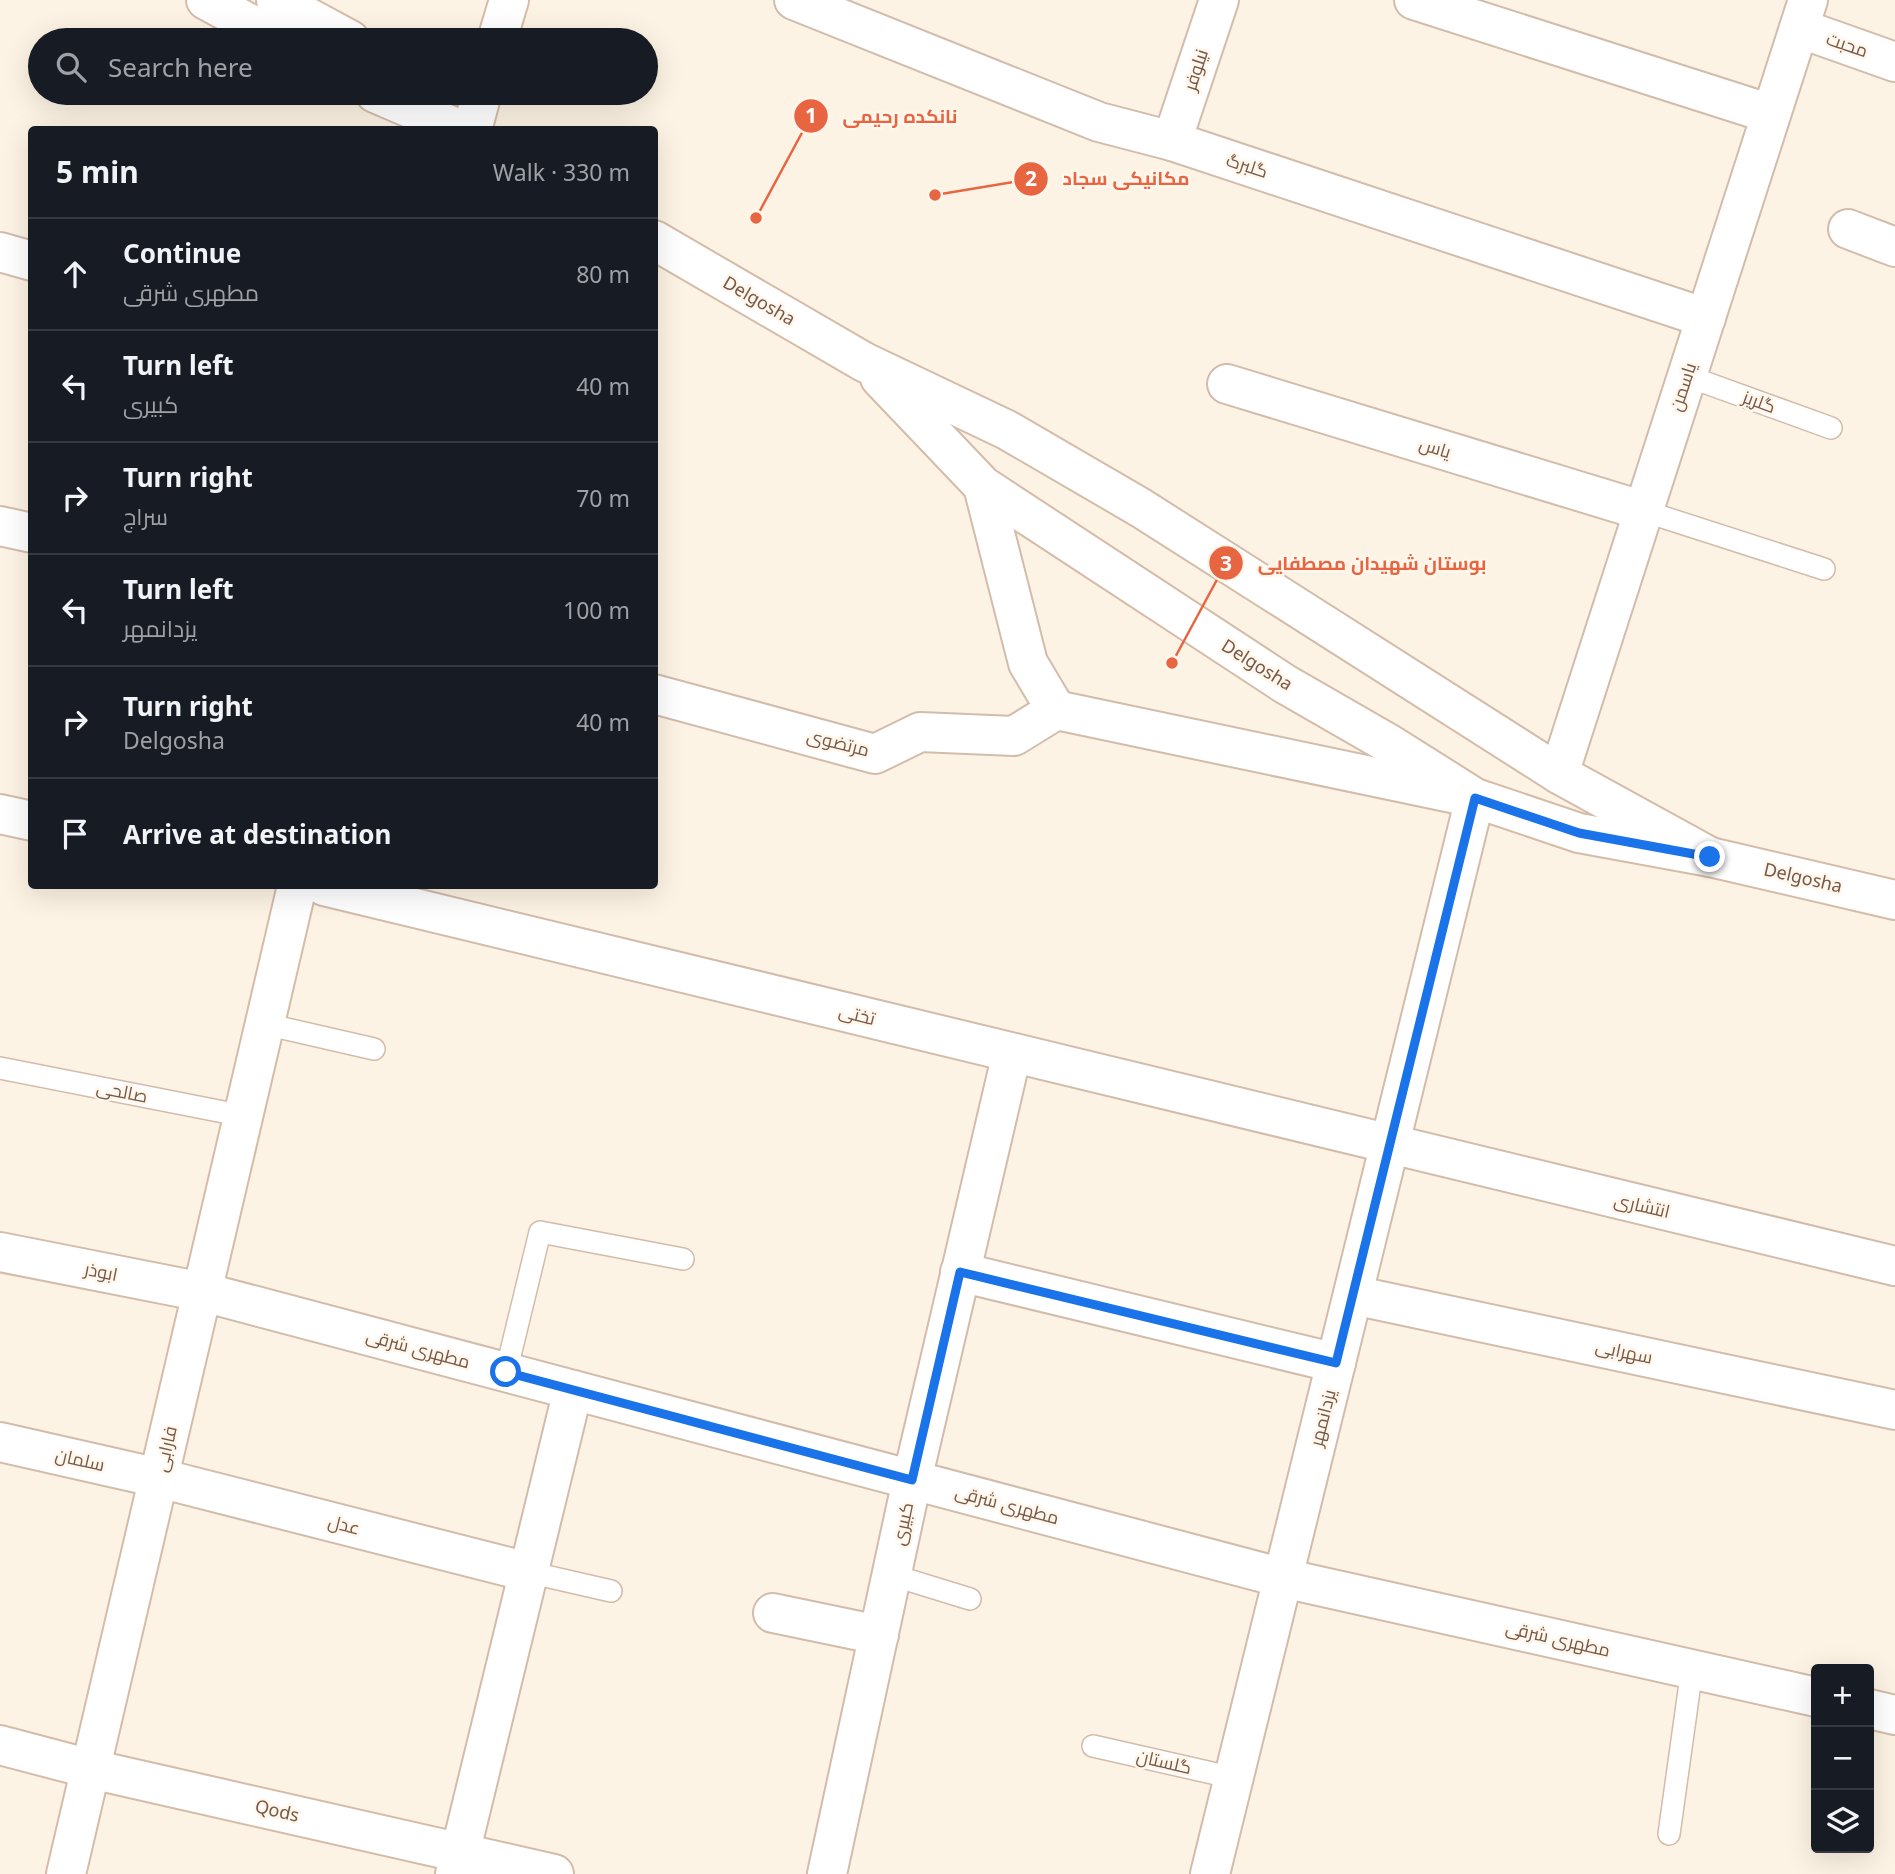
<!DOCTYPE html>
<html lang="en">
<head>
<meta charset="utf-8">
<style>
  :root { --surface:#171b24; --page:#242831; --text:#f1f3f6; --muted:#9ea1a6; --line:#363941 }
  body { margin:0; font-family:"Noto Sans",Cairo,sans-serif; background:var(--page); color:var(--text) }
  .controls { position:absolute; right:21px; bottom:21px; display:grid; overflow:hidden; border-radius:7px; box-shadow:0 7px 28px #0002 }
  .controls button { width:63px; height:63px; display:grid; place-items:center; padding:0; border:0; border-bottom:2px solid var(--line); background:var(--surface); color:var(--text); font:35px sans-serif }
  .stop { position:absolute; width:21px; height:21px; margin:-16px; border:5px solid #1a73e8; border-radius:50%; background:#fff }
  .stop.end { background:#1a73e8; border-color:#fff; box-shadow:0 2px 7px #0008 }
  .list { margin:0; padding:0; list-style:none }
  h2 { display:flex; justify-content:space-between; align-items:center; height:91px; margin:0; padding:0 28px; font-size:30px }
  h2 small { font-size:23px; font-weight:400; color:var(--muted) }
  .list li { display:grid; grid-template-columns:46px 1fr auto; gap:21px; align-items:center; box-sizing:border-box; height:112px; padding:0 28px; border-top:2px solid var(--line) }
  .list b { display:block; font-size:26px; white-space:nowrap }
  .list p { margin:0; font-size:23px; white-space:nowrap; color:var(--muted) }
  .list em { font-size:23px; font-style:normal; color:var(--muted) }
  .icon { flex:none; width:38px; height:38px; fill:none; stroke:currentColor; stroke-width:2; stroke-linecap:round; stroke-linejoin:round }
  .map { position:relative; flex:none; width:1895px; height:1874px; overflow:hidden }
  .search { position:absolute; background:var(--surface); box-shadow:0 7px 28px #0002; left:28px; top:28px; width:630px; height:77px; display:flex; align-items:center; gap:18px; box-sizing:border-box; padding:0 24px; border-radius:38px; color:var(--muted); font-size:26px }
  .panel { position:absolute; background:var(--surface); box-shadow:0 7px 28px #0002; left:28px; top:126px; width:630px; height:763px; border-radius:7px }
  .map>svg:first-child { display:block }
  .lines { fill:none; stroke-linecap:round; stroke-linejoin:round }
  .lane-casing { stroke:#d2bcac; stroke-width:24 }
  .street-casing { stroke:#d2bcac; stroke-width:42 }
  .secondary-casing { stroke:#d5bca9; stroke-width:42 }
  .lane { stroke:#fff; stroke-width:21 }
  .street { stroke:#fff; stroke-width:38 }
  .secondary { stroke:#fff; stroke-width:38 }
  .route { stroke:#1a73e8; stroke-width:9 }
  .labels { text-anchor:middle; stroke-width:5; stroke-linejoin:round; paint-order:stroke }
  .street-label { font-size:18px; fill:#775848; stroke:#fff7eb }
  .leader { fill:none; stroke:#e86542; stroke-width:2.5 }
  .callout-dot { fill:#e86542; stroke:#fff7eb; stroke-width:2.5 }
  .mark-label { font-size:21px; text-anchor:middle; font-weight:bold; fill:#fff }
  .callout-label { font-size:19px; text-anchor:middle; font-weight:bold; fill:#e86542; stroke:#fff7eb; stroke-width:5; stroke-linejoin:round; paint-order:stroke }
</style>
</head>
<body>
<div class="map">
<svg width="1895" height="1874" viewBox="0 0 1895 1874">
  <rect width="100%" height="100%" fill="#fdf3e4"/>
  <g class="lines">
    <g class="lane-casing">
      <g id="lane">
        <path d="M1687 376 1831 428"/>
        <path d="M1644 511 1824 569"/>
        <path d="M265 1024 374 1049"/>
        <path d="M0 1068 244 1116"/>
        <path d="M506 1372 540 1232 683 1259"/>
        <path d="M528 1572 611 1591"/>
        <path d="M892 1575 970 1599"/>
        <path d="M1093 1746 1234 1778"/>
        <path d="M1669 1834 1692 1669"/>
      </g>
    </g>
    <g class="street-casing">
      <g id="street">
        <path d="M794 0 1099 122 1172 141 1706 318"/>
        <path d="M1414 0 1771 114"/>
        <path d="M1799 28 1895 62"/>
        <path d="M1172 141 1219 0"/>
        <path d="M1848 229 1895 247"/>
        <path d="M0 252 32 261"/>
        <path d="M1227 384 1644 511"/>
        <path d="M983 486 1028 663 1056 710 1475 798 1210 1874"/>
        <path d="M0 526 32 533"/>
        <path d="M654 694 875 754 920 732 1014 736 1056 710"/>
        <path d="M1559 774 1808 0"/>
        <path d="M0 814 32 821"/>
        <path d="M324 886 1895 1266"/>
        <path d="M0 1252 203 1292 1283 1578 1816 1697"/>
        <path d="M960 1272 1336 1363"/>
        <path d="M1353 1295 1895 1410"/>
        <path d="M0 1442 159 1478 528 1572"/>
        <path d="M773 1613 879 1635"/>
        <path d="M1869 1709 1895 1715"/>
        <path d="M455 1874 573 1390"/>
        <path d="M827 1874 912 1480 1012 1053"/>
      </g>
    </g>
    <g class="secondary-casing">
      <g id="secondary">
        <path d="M206 0 280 40"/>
        <path d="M276 0 350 40"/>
        <path d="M497 40 509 0"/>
        <path d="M375 93 461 130"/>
        <path d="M472 130 482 93"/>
        <path d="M654 240 864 362 1007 430 1141 508 1559 774 1710 857"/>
        <path d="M880 378 983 486 1285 684 1391 745 1475 798 1579 833 1710 857 1895 900"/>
        <path d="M0 1745 91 1769 554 1874"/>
        <path d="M66 1874 297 886"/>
      </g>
    </g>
    <use href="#lane" class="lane"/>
    <use href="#street" class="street"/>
    <use href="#secondary" class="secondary"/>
  </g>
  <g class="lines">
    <path class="route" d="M506 1372 912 1480 960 1272 1336 1363 1475 798 1579 833 1710 857"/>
  </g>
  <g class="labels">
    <g class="street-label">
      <text transform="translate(1847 45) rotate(19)" y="6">محبت</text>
      <text transform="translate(1196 70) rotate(-72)" y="6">نیلوفر</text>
      <text transform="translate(1247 166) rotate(18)" y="6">گلبرگ</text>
      <text transform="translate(759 301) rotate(30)" y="6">Delgosha</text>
      <text transform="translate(1683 387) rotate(-72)" y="6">یاسمن</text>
      <text transform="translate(1759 402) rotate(20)" y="6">گلریز</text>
      <text transform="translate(1435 448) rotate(17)" y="6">یاس</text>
      <text transform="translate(1257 665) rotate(32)" y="6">Delgosha</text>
      <text transform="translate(838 743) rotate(14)" y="6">مرتضوی</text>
      <text transform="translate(1803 878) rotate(13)" y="6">Delgosha</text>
      <text transform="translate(857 1015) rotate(14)" y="6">تختی</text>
      <text transform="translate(122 1092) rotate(11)" y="6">صالحی</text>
      <text transform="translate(1642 1206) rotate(13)" y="6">انتشاری</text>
      <text transform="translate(101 1272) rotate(11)" y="6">ابوذر</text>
      <text transform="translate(418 1349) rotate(15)" y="6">مطهری شرقی</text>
      <text transform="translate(1624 1352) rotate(12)" y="6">سهرابی</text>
      <text transform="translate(1323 1418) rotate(-76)" y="6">یزدانمهر</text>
      <text transform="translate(166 1449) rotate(-77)" y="6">فارابی</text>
      <text transform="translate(80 1460) rotate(13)" y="6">سلمان</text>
      <text transform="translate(1007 1505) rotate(15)" y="6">مطهری شرقی</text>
      <text transform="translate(903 1524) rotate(-78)" y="6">کبیری</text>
      <text transform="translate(344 1525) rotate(14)" y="6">عدل</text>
      <text transform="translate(1558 1639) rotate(13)" y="6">مطهری شرقی</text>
      <text transform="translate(1164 1762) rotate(13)" y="6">گلستان</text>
      <text transform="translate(277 1811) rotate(13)" y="6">Qods</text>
    </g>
  </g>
  <path class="leader" d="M756 218L811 116M935 195L1031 179M1172 663L1226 563"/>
  <g class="callout-dot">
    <circle cx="756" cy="218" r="7"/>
    <circle cx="935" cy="195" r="7"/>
    <circle cx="1172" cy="663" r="7"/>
    <circle cx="811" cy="116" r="18"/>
    <circle cx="1031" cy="179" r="18"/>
    <circle cx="1226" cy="563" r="18"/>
  </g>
  <g class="mark-label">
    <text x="811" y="123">1</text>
    <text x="1031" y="186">2</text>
    <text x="1226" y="571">3</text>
  </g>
  <g class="callout-label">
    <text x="900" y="123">نانکده رحیمی</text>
    <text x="1126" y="185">مکانیکی سجاد</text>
    <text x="1372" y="570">بوستان شهیدان مصطفایی</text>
  </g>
</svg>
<div class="controls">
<button>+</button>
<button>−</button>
<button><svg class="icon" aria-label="layers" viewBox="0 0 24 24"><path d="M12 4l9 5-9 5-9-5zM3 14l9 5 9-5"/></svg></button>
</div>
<div class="stop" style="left:506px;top:1372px"></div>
<div class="stop end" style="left:1710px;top:857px"></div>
<div class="search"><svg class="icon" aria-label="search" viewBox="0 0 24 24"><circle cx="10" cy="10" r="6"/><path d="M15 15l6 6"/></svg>Search here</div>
<section class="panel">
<h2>5 min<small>Walk · 330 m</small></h2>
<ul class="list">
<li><svg class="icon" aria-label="ahead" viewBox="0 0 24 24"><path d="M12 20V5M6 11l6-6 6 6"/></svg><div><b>Continue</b><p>مطهری شرقی</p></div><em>80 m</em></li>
<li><svg class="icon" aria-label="left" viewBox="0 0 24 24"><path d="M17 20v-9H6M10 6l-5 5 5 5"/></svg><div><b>Turn left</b><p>کبیری</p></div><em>40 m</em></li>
<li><svg class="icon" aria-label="right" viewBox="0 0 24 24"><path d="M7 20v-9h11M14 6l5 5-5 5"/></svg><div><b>Turn right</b><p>سراج</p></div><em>70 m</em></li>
<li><svg class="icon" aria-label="left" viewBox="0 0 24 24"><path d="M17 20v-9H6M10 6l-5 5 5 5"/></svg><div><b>Turn left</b><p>یزدانمهر</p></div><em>100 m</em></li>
<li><svg class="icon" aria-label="right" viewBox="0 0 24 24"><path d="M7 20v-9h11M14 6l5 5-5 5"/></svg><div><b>Turn right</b><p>Delgosha</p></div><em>40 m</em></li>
<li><svg class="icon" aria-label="arrive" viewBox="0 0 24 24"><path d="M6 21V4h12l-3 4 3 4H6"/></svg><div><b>Arrive at destination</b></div></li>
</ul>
</section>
</div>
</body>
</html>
